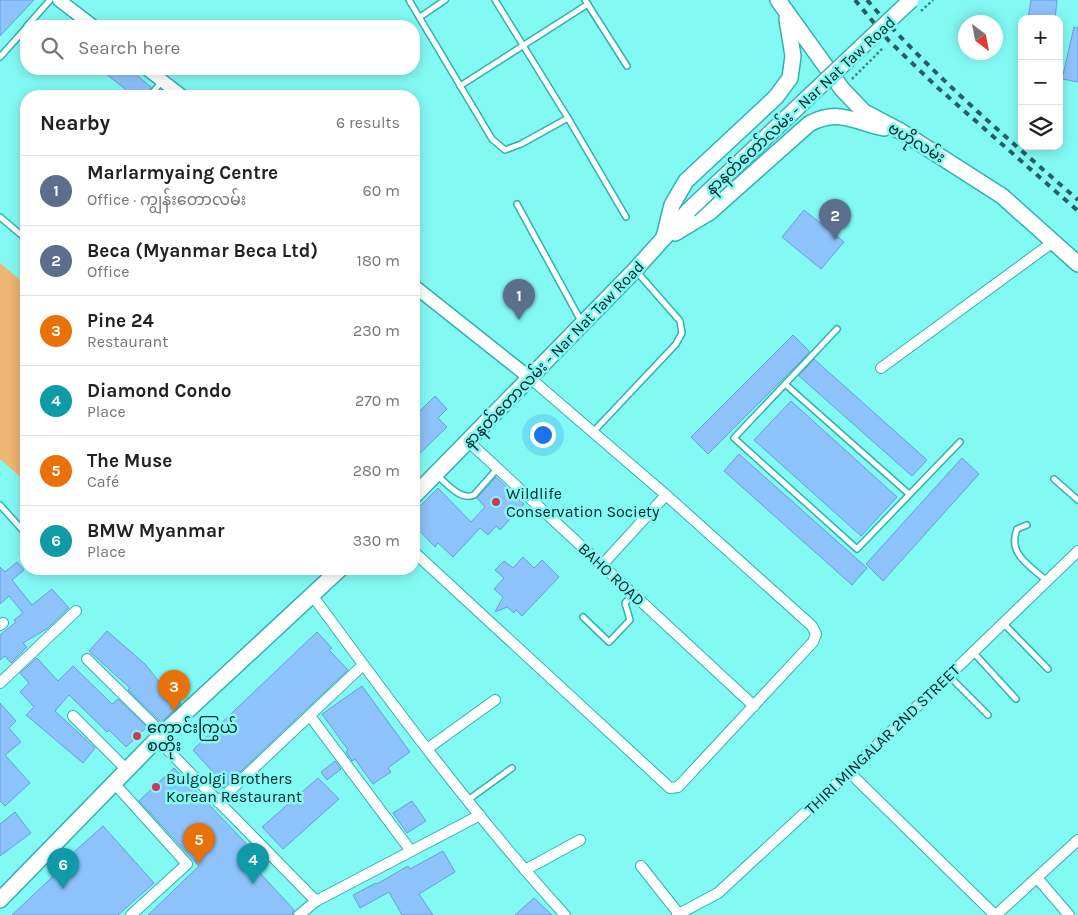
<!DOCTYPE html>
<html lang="en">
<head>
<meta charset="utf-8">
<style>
  :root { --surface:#fff; --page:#f6f6f6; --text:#222; --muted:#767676; --line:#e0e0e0; --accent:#c9395b }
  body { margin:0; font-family:Karla,"Noto Sans Myanmar",sans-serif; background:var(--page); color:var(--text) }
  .controls { position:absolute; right:15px; top:15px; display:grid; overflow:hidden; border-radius:10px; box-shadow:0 2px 12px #0003 }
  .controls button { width:45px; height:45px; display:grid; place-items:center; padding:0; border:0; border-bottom:1px solid var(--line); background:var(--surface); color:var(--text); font:25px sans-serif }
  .compass { position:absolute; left:958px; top:15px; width:45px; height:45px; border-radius:50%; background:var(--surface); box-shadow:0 2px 12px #0003; rotate:148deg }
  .you { position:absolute; left:542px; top:434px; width:18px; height:18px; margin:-12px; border:4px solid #fff; border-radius:50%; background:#1a73e8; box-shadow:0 0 0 8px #1a73e833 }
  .badge { display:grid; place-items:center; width:32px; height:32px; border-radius:50%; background:var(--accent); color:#fff; font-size:16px; font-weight:700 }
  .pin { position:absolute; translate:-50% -41px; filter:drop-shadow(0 1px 2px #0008) }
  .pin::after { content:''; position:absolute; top:26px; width:18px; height:15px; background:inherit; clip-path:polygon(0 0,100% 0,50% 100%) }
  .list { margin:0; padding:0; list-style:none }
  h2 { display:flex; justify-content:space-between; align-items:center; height:65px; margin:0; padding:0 20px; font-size:21px }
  h2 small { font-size:16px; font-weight:400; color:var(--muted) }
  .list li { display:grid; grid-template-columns:32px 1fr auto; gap:15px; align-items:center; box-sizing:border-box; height:70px; padding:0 20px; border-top:1px solid var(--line) }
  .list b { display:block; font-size:19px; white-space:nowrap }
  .list p { margin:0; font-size:16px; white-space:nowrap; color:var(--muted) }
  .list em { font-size:16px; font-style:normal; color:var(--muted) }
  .icon { flex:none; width:28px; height:28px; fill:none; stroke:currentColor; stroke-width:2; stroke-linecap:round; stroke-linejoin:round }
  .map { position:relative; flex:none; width:1078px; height:915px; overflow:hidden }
  .search { position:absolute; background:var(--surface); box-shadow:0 2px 12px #0003; left:20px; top:20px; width:400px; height:55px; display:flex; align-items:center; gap:12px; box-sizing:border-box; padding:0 18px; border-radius:20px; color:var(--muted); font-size:19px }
  .panel { position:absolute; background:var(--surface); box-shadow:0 2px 12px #0003; left:20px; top:90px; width:400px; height:485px; border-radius:20px }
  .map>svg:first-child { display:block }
  .green { fill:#ecb673 }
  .building { fill:#8ec2fb; stroke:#669edb }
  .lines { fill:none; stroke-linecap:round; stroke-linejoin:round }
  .service-casing { stroke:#31b2ad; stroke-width:8 }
  .minor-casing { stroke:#31b2ad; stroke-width:12 }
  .tertiary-casing { stroke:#31b2ad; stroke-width:15 }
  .secondary-casing { stroke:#31b2ad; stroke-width:18 }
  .path { stroke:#3b8683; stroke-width:2.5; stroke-dasharray:2.5 2.5; stroke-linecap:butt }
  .service { stroke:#fff; stroke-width:5 }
  .minor { stroke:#fff; stroke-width:10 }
  .tertiary { stroke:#fff; stroke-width:12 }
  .secondary { stroke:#fff; stroke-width:15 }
  .rail { stroke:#24605e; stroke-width:4; stroke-dasharray:6 6; stroke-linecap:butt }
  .secondary-bridge-casing { stroke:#31b2ad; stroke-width:18; stroke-linecap:butt }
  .secondary-bridge { stroke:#fff; stroke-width:15 }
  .poi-dot { fill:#c9395b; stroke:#83f9f4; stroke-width:2 }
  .labels { text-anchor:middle; stroke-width:5; stroke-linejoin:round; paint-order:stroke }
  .street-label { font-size:16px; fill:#002725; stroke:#83f9f4 }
  .poi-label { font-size:16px; fill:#002725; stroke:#83f9f4; text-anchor:start }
</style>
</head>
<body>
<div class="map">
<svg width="1078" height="915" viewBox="0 0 1078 915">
  <rect width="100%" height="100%" fill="#83f9f4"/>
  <path class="green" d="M0 263 26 285V482L0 459Z"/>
  <g class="building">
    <path d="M0 0H34L0 36Z"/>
    <path d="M1031 0H1057L1055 19H1028Z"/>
    <path d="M1074 27 1078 28V82L1062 79Z"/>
    <path d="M100 69H129L151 87 146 96H134Z"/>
    <path d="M804 210 844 242 821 269 782 237Z"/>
    <path d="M793 335 809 351 808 354 708 454 691 437Z"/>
    <path d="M814 359 927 460 912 476 799 376Z"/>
    <path d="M435 396 447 409 438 418 447 427 414 459V417Z"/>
    <path d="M791 401 897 497 861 536 754 440Z"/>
    <path d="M739 454 867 568 852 585 724 471Z"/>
    <path d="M962 458 979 474 883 581 866 564Z"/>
    <path d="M496 477 524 504 500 530 496 526 488 535 480 528 453 557 438 543 435 547 414 525V512L438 488 471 522 485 507 477 498Z"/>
    <path d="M523 557 534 568 542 560 559 577 522 616 516 610 514 613 507 607 495 612 503 597 494 589 504 578 495 570 504 561 513 568Z"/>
    <path d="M17 562 24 570 12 580 32 605 52 589 69 608 48 628 23 643 27 647 11 663 5 656 0 660V635L16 622 14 620 23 613 9 596 0 604V567L5 572Z"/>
    <path d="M107 631 145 664 169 694 171 692 181 704 161 722 128 690 130 688 89 651Z"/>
    <path d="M317 632 332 648 329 650 348 670 223 788 210 775 213 772 193 750Z"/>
    <path d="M37 658 58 681 73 666 112 704 118 699 147 727 126 747 109 730 107 732 69 695 55 711 95 748 83 763 26 715 34 707 20 692 29 683 20 673Z"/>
    <path d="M362 686 410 752 388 768 391 772 373 784 357 762 355 759 352 761 346 752 348 750 322 714Z"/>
    <path d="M0 703 16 721 9 728 21 742 5 755 30 783 5 806 0 801Z"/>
    <path d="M335 761 341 769 327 780 321 772Z"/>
    <path d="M174 768 256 854 249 861 294 910 292 915H148L199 866 139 801Z"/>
    <path d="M318 778 339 799 283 849 262 827Z"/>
    <path d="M412 801 426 821 407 833 393 813Z"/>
    <path d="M15 812 31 833 0 856V824Z"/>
    <path d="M103 826 154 883 118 915H12L66 864 64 861Z"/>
    <path d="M443 851 455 872 419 894 433 915H402L389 892 360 908 353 895 376 883 377 884 408 866 410 869Z"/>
    <path d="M534 898 552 915H515Z"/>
  </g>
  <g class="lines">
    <g class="service-casing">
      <g id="service">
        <path d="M409 0 492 139 505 150 521 144 568 118 626 217"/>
        <path d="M495 0 568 118"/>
        <path d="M585 0 627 66"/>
        <path d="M420 17 445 0"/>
        <path d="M27 26 50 0"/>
        <path d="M0 57 26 28"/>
        <path d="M460 86 588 4"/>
        <path d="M150 96 162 81"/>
        <path d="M517 204 581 321"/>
        <path d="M0 217 26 239"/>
        <path d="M837 329 734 438 857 549 960 442"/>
        <path d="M785 384 909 494"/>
        <path d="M594 431 676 344 682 333 680 321 637 272"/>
        <path d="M438 476C447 484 461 501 474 495L497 469"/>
        <path d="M1054 479 1078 500"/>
        <path d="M0 505 26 534"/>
        <path d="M1027 525 1017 529C1007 554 1030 566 1047 581"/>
        <path d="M583 617 609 642 630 620 625 603 633 594"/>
        <path d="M1003 623 1048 669"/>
        <path d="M973 652 1016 699"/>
        <path d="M949 676 988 715"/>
        <path d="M468 800 512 768"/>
      </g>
    </g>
    <g class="minor-casing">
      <g id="minor">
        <path d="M881 368 1053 242"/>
        <path d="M468 441 754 706"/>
        <path d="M414 552 670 788 678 787 813 642 816 634 812 626 666 495 530 378"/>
        <path d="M602 565 666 495"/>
        <path d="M312 595C392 704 473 814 565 915"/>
        <path d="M0 625 3 623"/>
        <path d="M87 659 163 734"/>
        <path d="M0 683 76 611"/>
        <path d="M73 716 127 770"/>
        <path d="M310 716 411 851"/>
        <path d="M157 739 316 901"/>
        <path d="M427 749 495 700"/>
        <path d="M849 772 995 915"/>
        <path d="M114 783 187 864 131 915"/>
        <path d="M218 802 363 665"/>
        <path d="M641 866 679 914"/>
        <path d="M525 870 580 840"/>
        <path d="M1038 879 1069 915"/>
        <path d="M299 915 316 901 480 815"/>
        <path d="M677 915 718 893 849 772 1078 551"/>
        <path d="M996 915 1078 840"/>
      </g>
    </g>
    <g class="tertiary-casing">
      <g id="tertiary">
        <path d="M59 0 93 26"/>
        <path d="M147 69 182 96"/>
        <path d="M414 286 530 378"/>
      </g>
    </g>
    <g class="secondary-casing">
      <g id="secondary">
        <path d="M778 0 842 89 864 112 902 132 1002 196 1078 264"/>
        <path d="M675 233 710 212 809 124C839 108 854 122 884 128"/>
        <path d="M664 237 672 205 686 181 776 97 790 78 793 56 787 19"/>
        <path d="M414 496 635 270 689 210"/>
        <path d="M0 900 157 739 340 569"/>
      </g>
    </g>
    <g class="path">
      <path d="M921 11 933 0"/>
      <path d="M852 79 883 48"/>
    </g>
    <use href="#service" class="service"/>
    <use href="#minor" class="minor"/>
    <use href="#tertiary" class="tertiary"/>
    <use href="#secondary" class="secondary"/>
    <g class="rail">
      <path d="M855 0 889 41 937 87 1078 211"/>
      <path d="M867 0C931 74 1005 136 1078 200"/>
    </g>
    <g class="secondary-bridge-casing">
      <path id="secondary-bridge" d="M689 210 911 0"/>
    </g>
    <use href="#secondary-bridge" class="secondary-bridge"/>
  </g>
  <g class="poi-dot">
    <circle cx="496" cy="502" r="5"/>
    <circle cx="137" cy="736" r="5"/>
    <circle cx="156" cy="787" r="5"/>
  </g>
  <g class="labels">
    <g class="street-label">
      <text transform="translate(800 105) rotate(-43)" y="6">နာနတ်တော်လမ်း - Nar Nat Taw Road</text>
      <text transform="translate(917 142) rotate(31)" y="6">ဗဟိုလမ်း</text>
      <text transform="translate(553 354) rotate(-46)" y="6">နာနတ်တောလမ်း - Nar Nat Taw Road</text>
      <text transform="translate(612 574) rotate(43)" y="6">BAHO ROAD</text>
      <text transform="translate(882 739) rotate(-44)" y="6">THIRI MINGALAR 2ND STREET</text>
    </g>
    <g class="poi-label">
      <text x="506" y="499">Wildlife<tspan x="506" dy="18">Conservation Society</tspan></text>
      <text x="147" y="733">ကောင်းကြွယ်<tspan x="147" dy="18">စတိုး</tspan></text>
      <text x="166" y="784">Bulgolgi Brothers<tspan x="166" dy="18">Korean Restaurant</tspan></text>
    </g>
  </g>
</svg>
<div class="controls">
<button>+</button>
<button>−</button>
<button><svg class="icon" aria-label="layers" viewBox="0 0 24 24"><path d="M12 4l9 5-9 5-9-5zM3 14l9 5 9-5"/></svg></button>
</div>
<svg class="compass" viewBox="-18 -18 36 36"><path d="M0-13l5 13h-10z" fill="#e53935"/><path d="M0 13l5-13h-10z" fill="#767676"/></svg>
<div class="you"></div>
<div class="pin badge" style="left:519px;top:320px;background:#5c6f8a">1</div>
<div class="pin badge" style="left:835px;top:240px;background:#5c6f8a">2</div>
<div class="pin badge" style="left:174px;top:711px;background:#e8710a">3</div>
<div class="pin badge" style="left:253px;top:884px;background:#0f9aa8">4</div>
<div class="pin badge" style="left:199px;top:864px;background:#e8710a">5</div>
<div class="pin badge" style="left:63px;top:889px;background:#0f9aa8">6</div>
<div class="search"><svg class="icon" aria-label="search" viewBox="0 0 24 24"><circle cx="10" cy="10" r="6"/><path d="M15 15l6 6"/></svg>Search here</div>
<section class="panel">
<h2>Nearby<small>6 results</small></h2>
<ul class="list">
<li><span class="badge" style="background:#5c6f8a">1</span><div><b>Marlarmyaing Centre</b><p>Office · ကျွန်းတောလမ်း</p></div><em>60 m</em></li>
<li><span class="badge" style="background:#5c6f8a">2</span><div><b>Beca (Myanmar Beca Ltd)</b><p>Office</p></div><em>180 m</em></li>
<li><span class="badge" style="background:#e8710a">3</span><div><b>Pine 24</b><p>Restaurant</p></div><em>230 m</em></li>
<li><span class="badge" style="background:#0f9aa8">4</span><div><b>Diamond Condo</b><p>Place</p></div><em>270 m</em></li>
<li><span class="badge" style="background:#e8710a">5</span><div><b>The Muse</b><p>Café</p></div><em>280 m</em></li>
<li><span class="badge" style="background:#0f9aa8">6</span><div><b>BMW Myanmar</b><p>Place</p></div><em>330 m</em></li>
</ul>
</section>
</div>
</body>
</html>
